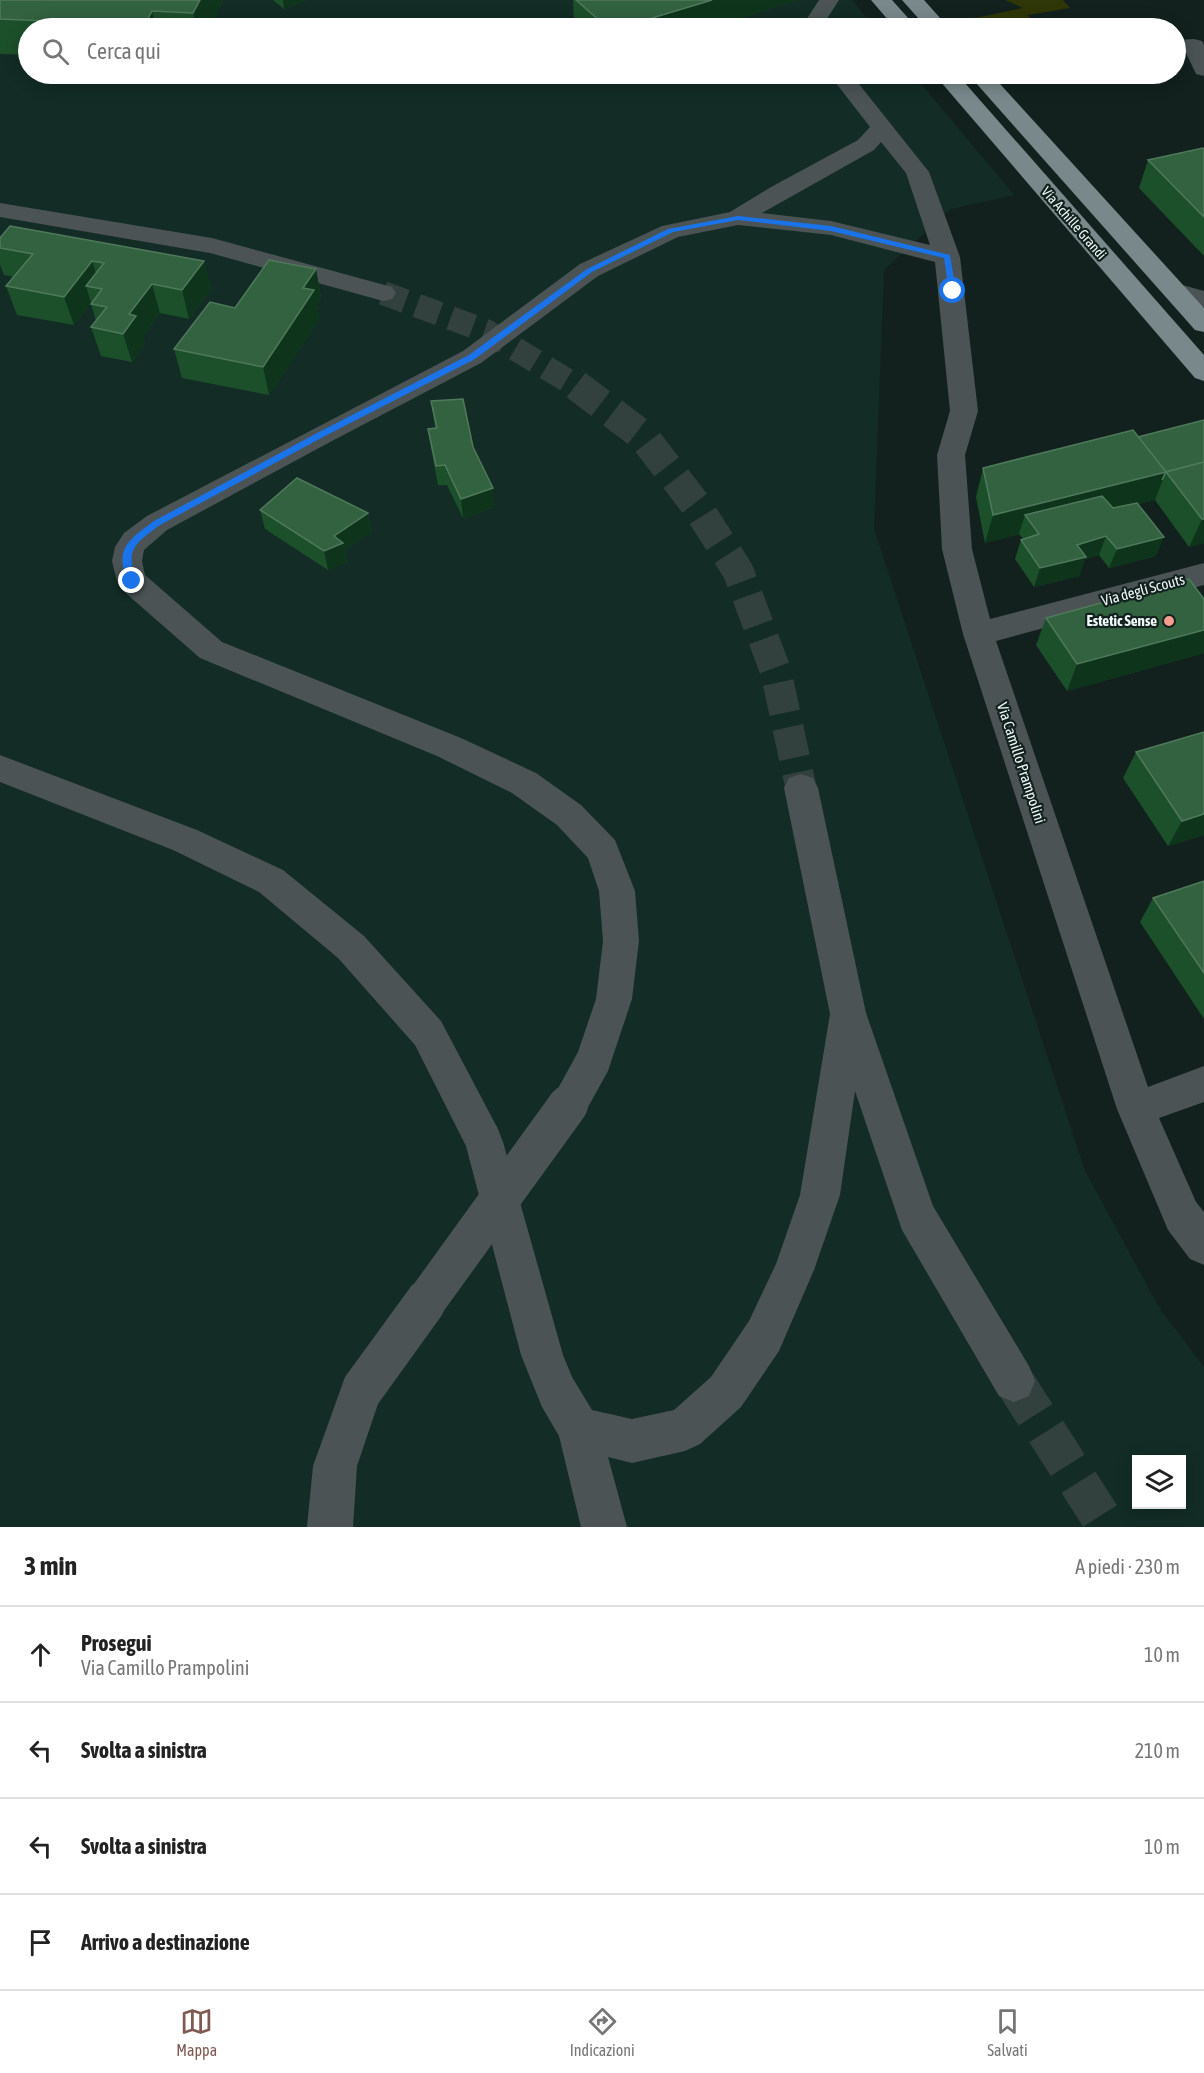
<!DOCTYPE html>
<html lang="it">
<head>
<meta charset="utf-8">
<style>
  :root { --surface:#fff; --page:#f6f6f6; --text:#222; --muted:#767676; --line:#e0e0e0; --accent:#815953 }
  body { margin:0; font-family:"Asap Condensed",sans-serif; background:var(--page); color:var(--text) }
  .controls { position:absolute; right:18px; bottom:18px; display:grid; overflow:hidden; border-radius:0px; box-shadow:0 3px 15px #0003 }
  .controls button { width:54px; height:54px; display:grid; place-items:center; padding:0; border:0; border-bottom:2px solid var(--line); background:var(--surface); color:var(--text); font:30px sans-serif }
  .stop { position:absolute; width:18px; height:18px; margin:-14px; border:4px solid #1a73e8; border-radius:50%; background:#fff }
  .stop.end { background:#1a73e8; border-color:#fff; box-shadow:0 2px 6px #0008 }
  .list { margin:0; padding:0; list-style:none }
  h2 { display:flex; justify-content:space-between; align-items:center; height:78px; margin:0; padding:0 24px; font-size:26px }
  h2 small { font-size:20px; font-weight:400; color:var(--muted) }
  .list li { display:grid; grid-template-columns:39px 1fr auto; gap:18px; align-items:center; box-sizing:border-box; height:96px; padding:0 24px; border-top:2px solid var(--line) }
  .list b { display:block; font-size:22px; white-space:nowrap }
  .list p { margin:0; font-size:20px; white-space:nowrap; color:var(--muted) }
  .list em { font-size:20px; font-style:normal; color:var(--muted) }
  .icon { flex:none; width:33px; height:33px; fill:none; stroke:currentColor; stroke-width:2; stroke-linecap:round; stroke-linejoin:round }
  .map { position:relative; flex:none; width:1204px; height:1527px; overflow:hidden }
  .search { position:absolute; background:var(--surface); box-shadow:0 3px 15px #0003; left:18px; right:18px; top:18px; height:66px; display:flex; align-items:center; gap:15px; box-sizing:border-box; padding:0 21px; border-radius:33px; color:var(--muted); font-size:22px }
  .sheet { height:462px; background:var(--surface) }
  nav { display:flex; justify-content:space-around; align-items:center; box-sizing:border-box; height:84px; border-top:2px solid var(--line); background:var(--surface); font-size:16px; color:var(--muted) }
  nav a { display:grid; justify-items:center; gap:3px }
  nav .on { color:var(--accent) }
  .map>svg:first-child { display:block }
  .built { fill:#132c26; fill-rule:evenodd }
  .green { fill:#2f3607 }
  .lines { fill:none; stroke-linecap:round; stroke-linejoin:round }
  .minor-tunnel-far2 { stroke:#33413e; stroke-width:24; stroke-dasharray:24 12; stroke-linecap:butt }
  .minor-tunnel-far1 { stroke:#33413e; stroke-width:31; stroke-dasharray:31 15; stroke-linecap:butt }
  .minor-tunnel { stroke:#33413e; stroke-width:40; stroke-dasharray:40 20; stroke-linecap:butt }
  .minor { fill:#4b5354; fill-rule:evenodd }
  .major { fill:#79898b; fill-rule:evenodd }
  .minor-bridge { stroke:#4b5354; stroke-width:40 }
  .wall { fill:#1c502a }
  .shaded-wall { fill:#0e351c }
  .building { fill:#326240; stroke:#50795c; stroke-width:1.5 }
  .route { fill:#1a73e8 }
  .poi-dot { fill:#f59d8f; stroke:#12211e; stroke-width:2 }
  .labels { text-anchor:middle; stroke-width:4.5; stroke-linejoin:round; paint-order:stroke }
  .far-street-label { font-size:14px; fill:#eef8f5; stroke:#12211e }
  .street-label { font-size:15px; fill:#eef8f5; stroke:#12211e }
  .poi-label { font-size:15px; font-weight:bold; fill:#eef8f5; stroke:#12211e; text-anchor:end }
</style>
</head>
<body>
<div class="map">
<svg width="1204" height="1527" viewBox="0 0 1204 1527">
  <rect width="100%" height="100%" fill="#12211e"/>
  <path class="built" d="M0 0H852L875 28H28V74H913L1014 195 951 209 884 270 874 529 1085 1171 1160 1309 1204 1367V1527H0ZM1136 1460H1182V1504H1136Z"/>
  <path class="green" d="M1005 0H1063L1070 8 1028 15 1034 26H965L961 21 1023 8Z"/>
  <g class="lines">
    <path class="minor-tunnel-far2" d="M383 293 486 331 578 387"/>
    <path class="minor-tunnel-far1" d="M576 385 643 436 696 505 738 571 776 672 801 788"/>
    <path class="minor-tunnel" d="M1014 1381 1107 1527"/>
    <g class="minor">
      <path d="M819 0H839L821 28H801Z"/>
      <path d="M1194 39 1202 41 1204 45V76L1196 74 1186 53 1176 52V40Z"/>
      <path d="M829 74H851L929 172 960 257 978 411 965 455 972 549 990 619 1204 563V585L996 641 1148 1087 1204 1066V1102L1159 1118 1196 1202 1204 1212V1265L1190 1259 1168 1230 1117 1109 963 634 942 549 937 455 950 411 935 262 831 235 738 225 678 237 598 276 481 363 332 441 167 530 144 550 142 561 145 575 222 642 461 738 536 773 581 805 615 840 635 891 639 941 632 999 608 1071 582 1118 568 1123 554 1118 549 1105 578 1052 596 999 603 941 599 891 588 858 557 825 512 793 437 756 200 658 121 589 117 581 112 561 115 547 124 533 147 516 463 351 580 264 662 226 730 212 771 187 858 140 870 127ZM881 142 906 173 930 245 831 221 762 213 874 150Z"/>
      <path d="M0 203 212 238 392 287 396 293 392 299 383 301 210 253 0 217Z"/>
      <path d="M1175 283 1204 291V307L1166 297 1162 291 1166 285Z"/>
      <path d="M0 755 197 830 283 870 364 936 441 1021 498 1129 503 1142 563 1355 572 1377 592 1410 632 1419 674 1410 711 1377 749 1321 776 1264 800 1195 830 1014 784 788 789 778 801 774 813 778 818 788 866 1013 933 1206 1029 1366 1035 1381 1029 1396 1014 1402 999 1396 902 1230 855 1091 840 1195 814 1270 779 1351 741 1407 700 1444 685 1451 632 1463 608 1457 627 1527H581L559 1436 542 1407 521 1355 466 1146 415 1045 338 958 259 892 173 850 0 782Z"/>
      <path d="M427 1279 442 1285 448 1300 442 1315 378 1404 357 1466 353 1527H307L313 1466 345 1377 412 1285Z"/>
    </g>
    <g class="major">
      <path d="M871 0H892L917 28H895Z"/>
      <path d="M902 0H924L949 28H927Z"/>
      <path d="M934 74H957L1204 355V381L1195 378Z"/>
      <path d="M968 74H991L1204 308V332L1195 330Z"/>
    </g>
    <path class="minor-bridge" d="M427 1300 568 1105"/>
  </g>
  <g class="wall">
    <path d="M0 0H223L210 28H28V55L0 54Z"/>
    <path d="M273 0H306L284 9Z"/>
    <path d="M573 0H799L708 28H577L574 25Z"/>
    <path d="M1204 149V256L1139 188 1148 160Z"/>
    <path d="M0 238 204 261 211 289 189 319 160 313 143 336 145 344 132 362 101 356 91 327 96 321 91 304V303L74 325 17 315 6 286 14 277 4 275 0 265Z"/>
    <path d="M316 269 321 298 317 304 319 319 269 395 182 378 174 349Z"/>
    <path d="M431 401 473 447 494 507 463 518 447 485H438L431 448 428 429 435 428Z"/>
    <path d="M1204 420V543L1189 547 1155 500 1138 504 1156 556 1109 568 1099 555 1085 559 1079 576 1034 587 1015 559 1021 540 1023 539 1019 534 985 543 976 497 983 468 1138 437Z"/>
    <path d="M260 510 368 513 371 532 344 550 347 562 328 570 265 529Z"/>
    <path d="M1204 599V653L1067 691 1036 645 1046 618Z"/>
    <path d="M1204 732V835L1168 846 1123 778 1136 752Z"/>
    <path d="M1204 881V1019L1140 922 1153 898Z"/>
  </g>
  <g class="shaded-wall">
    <path d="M200 0H223L210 28H197L193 13Z"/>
    <path d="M283 0H306L284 9Z"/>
    <path d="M712 0H799L708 28H619Z"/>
    <path d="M152 11 156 28H146L145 25Z"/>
    <path d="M92 261 101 289 86 286 91 303 74 325 64 297Z"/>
    <path d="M204 261 211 289 189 319 182 290Z"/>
    <path d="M316 269 321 298 317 304 319 319 269 395 263 367 303 288Z"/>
    <path d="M152 284 160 313 143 336 145 344 132 362 123 334 129 314Z"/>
    <path d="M1166 472 1155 500 1036 530 1025 515 1019 534 985 543 993 515Z"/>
    <path d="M493 488 494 507 463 518 461 499Z"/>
    <path d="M368 513 371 532 344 550 347 562 328 570 324 551 334 536Z"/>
    <path d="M1202 519H1204V543L1189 547Z"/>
    <path d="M1106 536 1099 555 1085 559 1079 576 1034 587 1040 568 1077 545Z"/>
    <path d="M1164 537 1156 556 1109 568 1117 549Z"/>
    <path d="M1204 630V653L1067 691 1077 664Z"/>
    <path d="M1204 814V835L1168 846 1182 821Z"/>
  </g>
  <g class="building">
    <path d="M0 0H200L193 13 152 11 145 25 0 19Z"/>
    <path d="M576 0H712L619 28H608Z"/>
    <path d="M1203 148 1204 149V217L1148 160Z"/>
    <path d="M10 226 204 261 182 290 152 284 129 314 136 316 123 334 91 327 107 307 91 304 102 289 86 286 104 263 92 261 64 297 6 286 33 254 0 248V238Z"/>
    <path d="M269 260 316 269 303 288 314 290 263 367 174 349 210 302 235 308Z"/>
    <path d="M463 399 473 447 493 488 461 499 445 465 436 466 428 429 437 428 431 401Z"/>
    <path d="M1204 420V462L1166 472 1162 480 1166 472 1138 437Z"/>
    <path d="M1133 430 1166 472 993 515 983 468Z"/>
    <path d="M1204 462V519H1202L1166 472Z"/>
    <path d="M297 478 368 513 334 536 343 543 324 551 260 510Z"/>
    <path d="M1102 496 1113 508 1137 503 1164 537 1117 549 1106 536 1077 545 1086 557 1040 568 1021 540 1039 534 1025 515Z"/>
    <path d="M1189 579 1204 599V630L1077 664 1046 618Z"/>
    <path d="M1204 732V814L1182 821 1136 752Z"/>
    <path d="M1204 881V973L1153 898Z"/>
  </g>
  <path class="route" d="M738 216 831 226 950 255 956 291 953 293 949 291 944 258 831 231 738 220 673 232 592 272 475 359 325 436 160 525C136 543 124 549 137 581L135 583H129C113 550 128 540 154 521L319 432 469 355 587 269 668 229Z"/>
  <circle class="poi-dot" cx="1169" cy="621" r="6"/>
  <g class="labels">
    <g class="far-street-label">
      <text transform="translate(1074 223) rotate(49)" y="5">Via Achille Grandi</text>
    </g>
    <g class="street-label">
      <text transform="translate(1143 590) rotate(-15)" y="5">Via degli Scouts</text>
      <text transform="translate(1021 763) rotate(72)" y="5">Via Camillo Prampolini</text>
    </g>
    <g class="poi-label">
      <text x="1157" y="626">Estetic Sense</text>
    </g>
  </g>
</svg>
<div class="controls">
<button><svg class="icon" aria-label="layers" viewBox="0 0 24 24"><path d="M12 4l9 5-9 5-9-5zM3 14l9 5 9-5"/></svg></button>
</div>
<div class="stop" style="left:953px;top:291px"></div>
<div class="stop end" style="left:132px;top:581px"></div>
<div class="search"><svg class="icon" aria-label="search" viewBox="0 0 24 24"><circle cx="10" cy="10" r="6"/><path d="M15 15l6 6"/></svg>Cerca qui</div>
</div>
<section class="sheet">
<h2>3 min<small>A piedi · 230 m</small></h2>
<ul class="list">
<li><svg class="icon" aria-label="ahead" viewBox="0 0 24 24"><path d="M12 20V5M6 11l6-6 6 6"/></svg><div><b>Prosegui</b><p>Via Camillo Prampolini</p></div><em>10 m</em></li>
<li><svg class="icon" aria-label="left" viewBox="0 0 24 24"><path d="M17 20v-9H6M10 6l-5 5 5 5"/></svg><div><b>Svolta a sinistra</b></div><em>210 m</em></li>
<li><svg class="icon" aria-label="left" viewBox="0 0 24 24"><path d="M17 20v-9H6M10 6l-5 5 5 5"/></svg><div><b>Svolta a sinistra</b></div><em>10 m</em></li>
<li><svg class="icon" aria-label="arrive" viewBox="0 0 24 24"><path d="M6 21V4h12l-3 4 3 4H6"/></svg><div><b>Arrivo a destinazione</b></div></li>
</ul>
</section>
<nav>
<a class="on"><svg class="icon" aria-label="map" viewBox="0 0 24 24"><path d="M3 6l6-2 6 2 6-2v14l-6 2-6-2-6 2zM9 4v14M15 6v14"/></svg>Mappa</a>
<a><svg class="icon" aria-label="directions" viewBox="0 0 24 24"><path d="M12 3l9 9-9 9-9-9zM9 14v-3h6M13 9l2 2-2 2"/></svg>Indicazioni</a>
<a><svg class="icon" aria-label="saved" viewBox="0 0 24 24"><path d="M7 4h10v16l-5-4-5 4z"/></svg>Salvati</a>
</nav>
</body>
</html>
